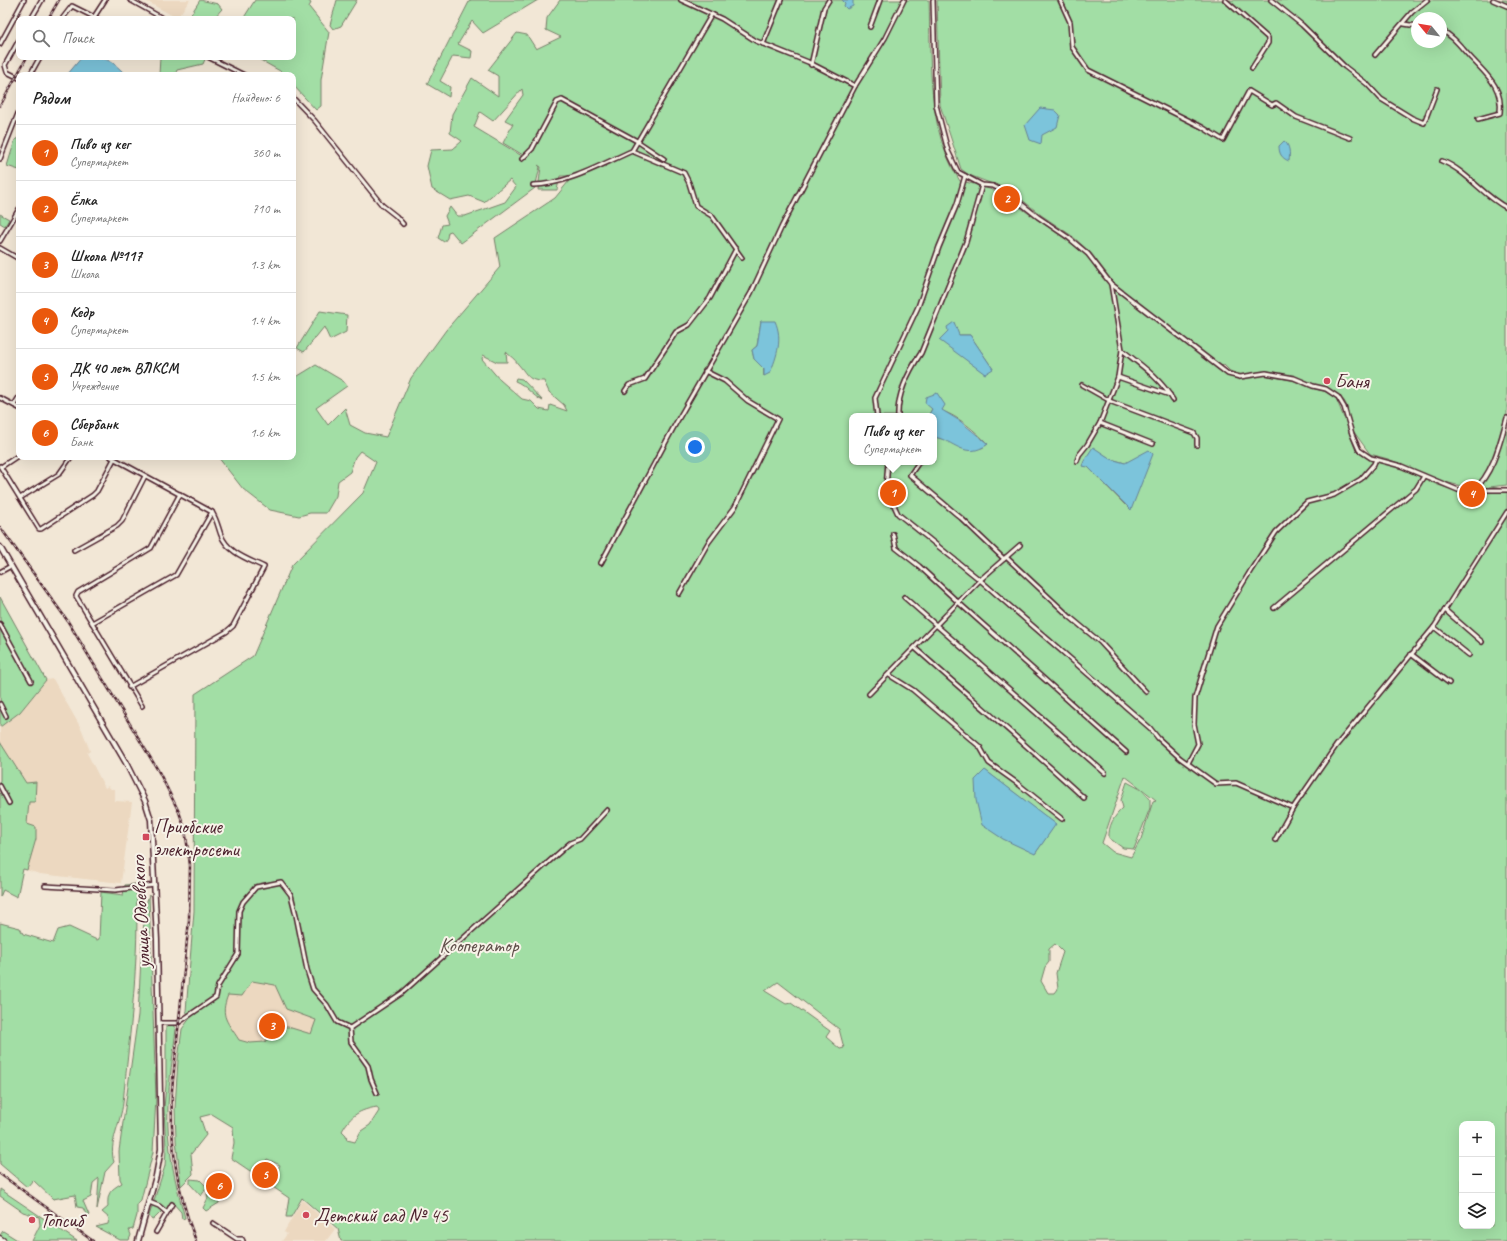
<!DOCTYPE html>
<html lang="ru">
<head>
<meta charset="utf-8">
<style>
  :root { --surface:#fff; --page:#f2f2f2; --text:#222; --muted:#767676; --line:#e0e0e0; --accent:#ea580c }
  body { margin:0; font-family:Caveat,sans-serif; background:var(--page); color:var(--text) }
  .controls { position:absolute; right:12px; bottom:12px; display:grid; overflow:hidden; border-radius:8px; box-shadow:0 4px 16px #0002 }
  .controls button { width:36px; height:36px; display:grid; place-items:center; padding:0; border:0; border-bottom:1px solid var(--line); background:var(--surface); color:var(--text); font:20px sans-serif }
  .compass { position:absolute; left:1411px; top:12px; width:36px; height:36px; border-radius:50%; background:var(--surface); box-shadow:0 4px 16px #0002; rotate:300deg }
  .you { position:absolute; left:695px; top:447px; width:14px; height:14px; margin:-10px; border:3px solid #fff; border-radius:50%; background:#1a73e8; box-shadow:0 0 0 6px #1a73e833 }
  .badge { display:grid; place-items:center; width:26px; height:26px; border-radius:50%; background:var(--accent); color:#fff; font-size:13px; font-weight:700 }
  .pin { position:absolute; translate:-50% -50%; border:2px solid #fff; box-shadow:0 1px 4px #0006 }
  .popup { position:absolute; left:849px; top:413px; width:88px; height:52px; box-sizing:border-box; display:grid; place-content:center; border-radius:8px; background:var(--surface); filter:drop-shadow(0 1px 3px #0005); font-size:13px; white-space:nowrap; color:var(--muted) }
  .popup b { font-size:15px; color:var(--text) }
  .popup::after { content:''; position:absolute; left:50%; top:100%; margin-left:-8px; border:8px solid transparent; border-top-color:var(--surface) }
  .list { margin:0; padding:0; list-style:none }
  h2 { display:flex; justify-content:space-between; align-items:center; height:52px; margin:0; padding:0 16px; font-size:17px }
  h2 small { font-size:13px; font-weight:400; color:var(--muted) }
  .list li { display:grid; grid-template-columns:26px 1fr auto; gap:12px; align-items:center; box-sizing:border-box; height:56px; padding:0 16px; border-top:1px solid var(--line) }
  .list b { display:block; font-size:15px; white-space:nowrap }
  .list p { margin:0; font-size:13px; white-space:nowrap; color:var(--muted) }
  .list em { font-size:13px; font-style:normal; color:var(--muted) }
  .icon { flex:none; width:22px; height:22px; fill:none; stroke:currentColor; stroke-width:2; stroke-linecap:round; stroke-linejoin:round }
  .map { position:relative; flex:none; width:1507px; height:1241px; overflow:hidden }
  .search { position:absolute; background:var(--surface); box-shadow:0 4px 16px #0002; left:16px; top:16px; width:280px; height:44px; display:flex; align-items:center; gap:10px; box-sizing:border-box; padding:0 14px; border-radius:8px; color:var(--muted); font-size:15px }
  .panel { position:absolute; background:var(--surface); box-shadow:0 4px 16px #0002; left:16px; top:72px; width:280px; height:388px; border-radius:8px }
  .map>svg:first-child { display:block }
  .built { fill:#ecd8c0 }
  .green { fill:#a2dea5; stroke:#767e68; fill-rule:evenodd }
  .water { fill:#7bc4db; stroke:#678295 }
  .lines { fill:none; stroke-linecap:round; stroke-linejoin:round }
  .minor-casing { stroke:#4a1f2b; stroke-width:6 }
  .tertiary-casing { stroke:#4a1f2b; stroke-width:7 }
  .trunk-casing { stroke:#4a1f2b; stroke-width:8 }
  .minor { stroke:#f7f3e8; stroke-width:3 }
  .tertiary { stroke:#f7f3e8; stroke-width:4 }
  .trunk { stroke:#f7f3e8; stroke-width:5.5 }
  .rail-casing { stroke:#4a1f2b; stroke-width:2.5 }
  .rail { stroke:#f7f3e8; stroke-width:1; stroke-dasharray:3; stroke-linecap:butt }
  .poi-dot { fill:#d1495b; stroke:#f7f3e8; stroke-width:1.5 }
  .labels { text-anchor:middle; stroke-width:4; stroke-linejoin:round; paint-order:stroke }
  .poi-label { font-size:20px; fill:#4a1f2b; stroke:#f7f3e8; text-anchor:start }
  .street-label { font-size:20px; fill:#4a1f2b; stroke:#f7f3e8 }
  .park-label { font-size:20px; fill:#604f4a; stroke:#f7f3e8 }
</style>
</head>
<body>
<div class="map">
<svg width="1507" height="1241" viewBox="0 0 1507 1241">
  <rect width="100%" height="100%" fill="#f2e7d6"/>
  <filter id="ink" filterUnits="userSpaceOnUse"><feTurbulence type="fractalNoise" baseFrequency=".025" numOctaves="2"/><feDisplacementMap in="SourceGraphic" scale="8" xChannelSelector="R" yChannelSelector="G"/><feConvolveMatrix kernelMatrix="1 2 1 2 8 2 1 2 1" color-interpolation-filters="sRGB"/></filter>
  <g filter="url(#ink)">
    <g class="built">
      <path d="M144 0H190L177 18Z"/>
      <path d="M53 679 82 730 90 751 87 753 105 788 108 786 111 789H115V801L132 802 121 883 40 874 26 870 36 839 27 825 29 802 36 782 26 783 0 742V727L20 712 46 680Z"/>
      <path d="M248 970 277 983 321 1016 315 1036 245 1068 216 1002Z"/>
      <path d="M302 1200 335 1229 326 1241H282L287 1234 284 1232Z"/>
    </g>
    <g class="green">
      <path d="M200 0 218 4 222 9 213 19H188Z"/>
      <path d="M255 0H307L311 3 309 7 329 32 321 80V106L316 110 293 85V75H284L280 71 255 57H293V19H243Z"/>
      <path d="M337 0H357L341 26 333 29 330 25Z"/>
      <path d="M470 0H538L483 33 472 21 458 44 472 51 471 58 453 56 440 81 450 87 449 97 427 84Z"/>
      <path d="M560 0H929C931 60 926 129 960 181 999 188 1007 199 1038 220 1054 231 1071 242 1085 255 1096 266 1102 281 1115 290L1110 278 1091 253 1072 236 1041 215 1011 191 969 175 961 169 940 105 937 0H1507V485L1489 487 1488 491 1507 492V1241H341L338 1229 302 1198 291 1217H286L289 1198 270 1185 280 1165 267 1159 256 1175 231 1158 234 1143 233 1127 212 1114 200 1117 206 1135 191 1154 193 1174 181 1186 176 1140 175 1108 178 1060 182 1029 190 1018 186 1011 194 911 195 694 253 656 292 565 363 493 376 462 360 451 355 457 350 472 338 481 336 496 326 513H310L299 516 270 510 243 489 218 457H293V379L316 365 343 381 347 386 316 408 328 425 345 408 350 425 365 433 386 437 411 378 446 330 500 267 495 238 555 198 573 176H560L557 190H538L541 167 538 165 540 167 535 188 461 243 451 231 448 232 447 238 444 242 438 238 442 225 448 224 445 216 450 207 457 216H465L505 202 516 187 510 180 484 202 469 196 450 200 432 189 427 166 431 150 453 149 462 141 450 133 452 114 472 78 498 96V76L488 70 517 33 527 35 536 49 561 37 546 30 547 18ZM1417 18H1441V42H1417ZM522 89 523 95 505 120 513 124 503 143 523 155 522 156 474 127 480 112 493 121ZM761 321 764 376V369L754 359 752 350 757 346ZM948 331 959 335H970L993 369 939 340ZM506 352C510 356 515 359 518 364 528 375 527 381 544 381L549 392 564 405 567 411 550 405 549 411 539 409 531 401 522 399 500 380 482 359 483 355 497 362H507ZM1224 365 1230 371 1240 375V380L1226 375 1216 368ZM1267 371C1284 373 1297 378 1312 384 1327 390 1347 393 1348 413L1344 418 1336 398 1324 391 1311 388 1292 380 1268 376ZM932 409C952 410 974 430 988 444L982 448 934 437V462H852V416H928ZM1349 432 1350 434 1354 432 1370 454 1388 459 1441 481 1465 487 1466 492 1463 493 1438 485 1391 463 1370 460 1356 451ZM1093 448 1111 459 1125 463V505L1088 467ZM986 771 1055 824 1035 854 975 780ZM1125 776 1156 800 1153 801 1141 839 1131 857 1113 852 1102 843ZM1055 944 1063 952 1056 973 1058 989 1055 993H1048L1041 981 1045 967 1049 962V949ZM252 981 275 985 286 1009 316 1020 311 1034 288 1027H276L265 1042 250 1043 239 1040C228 1022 219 1017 228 995L242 996ZM778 982 839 1029 844 1048 840 1049 826 1037 830 1031 791 1003 786 1004 765 991ZM377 1107 379 1111 370 1125 361 1131 355 1142 347 1140 346 1135 342 1131C351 1115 359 1110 377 1107ZM1462 1124H1492V1226H1462Z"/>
      <path d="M160 57H206L203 64 177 70 175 75H159Z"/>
      <path d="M19 137V170L7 166 15 140Z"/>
      <path d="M0 214 9 219 5 226 0 223Z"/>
      <path d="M320 311 347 315 346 332 330 340 324 327 304 352 297 348Z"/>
      <path d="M516 378 522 379 543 401C532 396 526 385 515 381Z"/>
      <path d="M0 597 46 680 20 712 0 727Z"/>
      <path d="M0 742 26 783 36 782 35 802H29L27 824 36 827V839L27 870 23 869 17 897 3 890 0 897Z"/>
      <path d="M1127 782 1142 790 1150 799V808L1134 849 1123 848 1109 838C1108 826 1114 816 1123 808L1121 800Z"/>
      <path d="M136 884C140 957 130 1030 123 1103 121 1122 108 1144 114 1162L105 1172 97 1209 99 1178 93 1183 91 1197 83 1201 89 1215 87 1216 83 1208 77 1207 75 1195 53 1199 33 1180 27 1187 0 1164V923L20 928 23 934 53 943 58 930 69 927 97 940 99 939 101 892 123 895 125 885Z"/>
      <path d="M149 895 156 1098 153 1152 141 1200 137 1204V1215L133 1229 129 1230 131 1235 129 1240H120L96 1227 108 1224 109 1218 102 1212 108 1207C107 1193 110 1190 122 1183L120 1179 119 1151 138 1015 142 939 147 901Z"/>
      <path d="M172 1024 176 1029C173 1055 169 1080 168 1106 166 1145 175 1182 185 1218L182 1219 181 1212 172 1202 166 1210 164 1209 154 1219 152 1220 149 1216 165 1166 166 1148 164 1108 166 1085V1026Z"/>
      <path d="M190 1179 200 1180 207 1187 201 1196 190 1184Z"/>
      <path d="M0 1189 77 1241H32L40 1225 39 1217 23 1212 0 1196Z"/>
      <path d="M211 1191 219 1194V1203L206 1211 203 1208 208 1198 207 1194Z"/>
      <path d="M3 1231 19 1241H8L0 1235Z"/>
    </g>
    <g class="water">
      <path d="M842 0H853V6L847 9 844 6 845 3Z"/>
      <path d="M82 57C108 59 108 57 126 75H67Z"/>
      <path d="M1040 108 1055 110 1060 115 1057 127 1042 135 1041 144 1030 140 1025 125Z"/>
      <path d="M1284 141C1290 145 1290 154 1289 161 1281 158 1279 153 1279 146Z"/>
      <path d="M761 321H775C783 339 777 356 770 373L764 376V369L754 359 752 350 757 346Z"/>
      <path d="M954 322 959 335H970L993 369 985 374 939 340 948 331 947 327Z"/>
      <path d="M937 393 945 405 942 410 960 421 988 444C965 461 954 440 934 437V416H928L932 409 925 403 926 397Z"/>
      <path d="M1093 447 1111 459 1125 463 1149 450 1153 454 1131 510 1088 467 1082 466 1084 461Z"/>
      <path d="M985 770 1056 824 1035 854 1003 839 982 825 976 800 975 780Z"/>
    </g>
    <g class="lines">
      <g class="minor-casing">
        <g id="minor">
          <path d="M130 0 164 19"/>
          <path d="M681 0 722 19 756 41 808 62 855 86"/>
          <path d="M933 0 936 105 948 151 958 172 982 185 993 186 1009 194 1038 217 1069 238 1088 254 1111 284 1228 374 1240 377 1266 373 1294 378 1313 386 1326 389 1338 397 1344 407 1352 434 1359 450 1371 458 1401 466 1458 490H1507"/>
          <path d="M1060 0 1070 22 1072 47 1088 70 1202 127 1223 140 1249 91 1272 105 1276 103 1296 117 1350 138"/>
          <path d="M1225 0 1268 38V43L1252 68"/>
          <path d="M1271 0 1302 25 1345 67 1367 84 1381 99 1412 118 1424 123 1437 89"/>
          <path d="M1493 0 1507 6"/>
          <path d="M94 17 105 0"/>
          <path d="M31 19 42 0"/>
          <path d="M62 19 72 6 98 19"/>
          <path d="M1404 24 1417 26"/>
          <path d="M870 27 880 0"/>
          <path d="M1441 30C1455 37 1462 49 1473 60 1488 76 1503 88 1500 113L1478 119"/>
          <path d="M19 40 5 65 7 72 19 78"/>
          <path d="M0 44 24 0"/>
          <path d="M763 44 781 0"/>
          <path d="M1375 55 1412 12 1427 0"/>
          <path d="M208 57 244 75"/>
          <path d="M811 65 824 8 829 0"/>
          <path d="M30 75 40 57"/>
          <path d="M293 98 315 121 382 205 396 216 403 224"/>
          <path d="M632 151 712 14"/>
          <path d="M0 159 19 111"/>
          <path d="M522 159 532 149 557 102 562 100 637 141 664 159"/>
          <path d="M1442 161C1467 171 1483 196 1507 208"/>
          <path d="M533 185C566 185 602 164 632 151L684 173 689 183 696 206 712 216 742 258"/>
          <path d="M0 241 19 209"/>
          <path d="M0 248 19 259"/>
          <path d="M1122 350C1141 365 1161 379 1173 400"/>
          <path d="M1118 377 1170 395"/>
          <path d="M1082 385 1112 402 1194 433 1197 438V445"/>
          <path d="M625 391 629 385 645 379 676 332 689 325 710 298 736 249"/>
          <path d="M0 398 19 408"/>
          <path d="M14 405 19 397"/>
          <path d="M877 416 875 398 918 307 939 247 957 204 965 176"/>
          <path d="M898 416C897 394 909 371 921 353L966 242 982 185"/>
          <path d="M1100 423 1153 444"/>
          <path d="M111 457 212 512C217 520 218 527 221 535 228 553 248 559 264 567L233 626 226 632 129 687"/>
          <path d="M1077 461 1079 455 1087 445 1100 423 1118 377 1122 350 1111 284"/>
          <path d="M919 462 910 475 961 518 1004 559"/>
          <path d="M0 466 39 529H41L93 495 97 491 114 459"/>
          <path d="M1 467 19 455"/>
          <path d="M1473 491C1493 474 1500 443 1507 418"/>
          <path d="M20 498 59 474 71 457"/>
          <path d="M893 534 896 548 919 566 959 603 1126 752"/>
          <path d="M1020 545 980 580 1150 728 1158 738 1180 758 1216 784 1236 783 1293 808"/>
          <path d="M74 550 117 526 122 521 145 476"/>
          <path d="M1006 557 1070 617 1100 642 1146 692"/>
          <path d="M601 563 676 423 751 293 782 226 855 86 885 38 904 0"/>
          <path d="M0 572 11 566"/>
          <path d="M679 594 708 543 735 507 778 419 748 401 725 381 705 371"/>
          <path d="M904 597 1105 773"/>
          <path d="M1274 608 1416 489 1424 476"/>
          <path d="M1445 610 1482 642"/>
          <path d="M92 623 176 575 212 512"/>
          <path d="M0 624 31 681"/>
          <path d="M1434 627 1469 655"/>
          <path d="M915 648C971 698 1029 747 1084 798"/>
          <path d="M1411 654 1449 683"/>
          <path d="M889 675 913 690 980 747 989 763 1017 783 1062 819"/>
          <path d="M869 694 980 580 898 514 886 488 888 462"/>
          <path d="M0 704 6 716"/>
          <path d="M142 706 76 596 78 592 151 548 180 494"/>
          <path d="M1188 763 1198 744 1194 724 1195 698 1217 626 1251 570 1276 532 1307 502 1334 495 1361 479 1374 464 1376 459"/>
          <path d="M0 786 9 803"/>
          <path d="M1275 840 1293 808 1336 746 1434 627 1507 512"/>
          <path d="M45 886 116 890 155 885"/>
          <path d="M159 1023H178L216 997 218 986 238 954 239 911 243 902 256 887 281 882 291 895 296 915 307 970 313 989 327 1005 337 1022 350 1028 351 1042 368 1066 371 1079 377 1093"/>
          <path d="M350 1028 402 993 553 858 570 843 580 839 607 810"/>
          <path d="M149 1202 159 1206 166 1212"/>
          <path d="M213 1223 237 1239H242L243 1241"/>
          <path d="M156 1232 172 1204"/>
        </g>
      </g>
      <g class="tertiary-casing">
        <path id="tertiary" d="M0 547 126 763 145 801 151 820 157 940 161 1149 156 1176 138 1241"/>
      </g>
      <g class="trunk-casing">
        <path id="trunk" d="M0 1239 3 1241"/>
      </g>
      <use href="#minor" class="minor"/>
      <use href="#tertiary" class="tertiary"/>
      <use href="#trunk" class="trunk"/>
      <g class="rail-casing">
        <g id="rail">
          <path d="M48 19 59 0"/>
          <path d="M0 106 27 57"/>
          <path d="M0 527 67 620 159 772 179 812 185 829 190 865 189 920 172 1090C170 1145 176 1189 196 1241"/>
          <path d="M0 1174 93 1241"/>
        </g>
      </g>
      <use href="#rail" class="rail"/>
    </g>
  </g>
  <g class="poi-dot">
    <circle cx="1327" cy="381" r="4"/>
    <rect x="142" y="833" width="8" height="8" rx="2"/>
    <circle cx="306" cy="1215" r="4"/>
    <circle cx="32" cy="1220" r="4"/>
  </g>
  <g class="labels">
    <g class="poi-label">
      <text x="1335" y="388">Баня</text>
      <text x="154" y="833">Приобские<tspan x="154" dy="23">электросети</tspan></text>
      <text x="314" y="1222">Детский сад № 45</text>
      <text x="40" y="1227">Топсиб</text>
    </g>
    <g class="street-label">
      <text transform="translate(140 912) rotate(-93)" y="7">улица Одоевского</text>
    </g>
    <g class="park-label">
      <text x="479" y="952">Кооператор</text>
    </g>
  </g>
</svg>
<div class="controls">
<button>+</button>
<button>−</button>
<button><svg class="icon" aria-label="layers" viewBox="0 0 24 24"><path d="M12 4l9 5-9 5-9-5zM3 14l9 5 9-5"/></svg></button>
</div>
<svg class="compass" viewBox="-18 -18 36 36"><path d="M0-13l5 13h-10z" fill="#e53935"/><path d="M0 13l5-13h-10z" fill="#767676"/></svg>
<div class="you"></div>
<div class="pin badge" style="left:893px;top:493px">1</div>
<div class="popup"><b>Пиво из кег</b>Супермаркет</div>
<div class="pin badge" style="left:1007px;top:199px">2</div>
<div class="pin badge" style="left:272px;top:1026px">3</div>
<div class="pin badge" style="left:1472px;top:494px">4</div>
<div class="pin badge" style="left:265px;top:1175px">5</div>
<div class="pin badge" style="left:219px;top:1186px">6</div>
<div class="search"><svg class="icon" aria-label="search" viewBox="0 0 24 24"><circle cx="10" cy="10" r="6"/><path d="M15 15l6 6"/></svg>Поиск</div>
<section class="panel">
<h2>Рядом<small>Найдено: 6</small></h2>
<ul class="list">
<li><span class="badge">1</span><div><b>Пиво из кег</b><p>Супермаркет</p></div><em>360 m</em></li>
<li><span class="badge">2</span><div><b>Ёлка</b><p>Супермаркет</p></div><em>710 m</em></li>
<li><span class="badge">3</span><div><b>Школа №117</b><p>Школа</p></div><em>1.3 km</em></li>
<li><span class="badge">4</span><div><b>Кедр</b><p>Супермаркет</p></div><em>1.4 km</em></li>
<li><span class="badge">5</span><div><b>ДК 40 лет ВЛКСМ</b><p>Учреждение</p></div><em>1.5 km</em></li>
<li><span class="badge">6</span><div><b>Сбербанк</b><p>Банк</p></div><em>1.6 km</em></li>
</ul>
</section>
</div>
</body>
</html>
